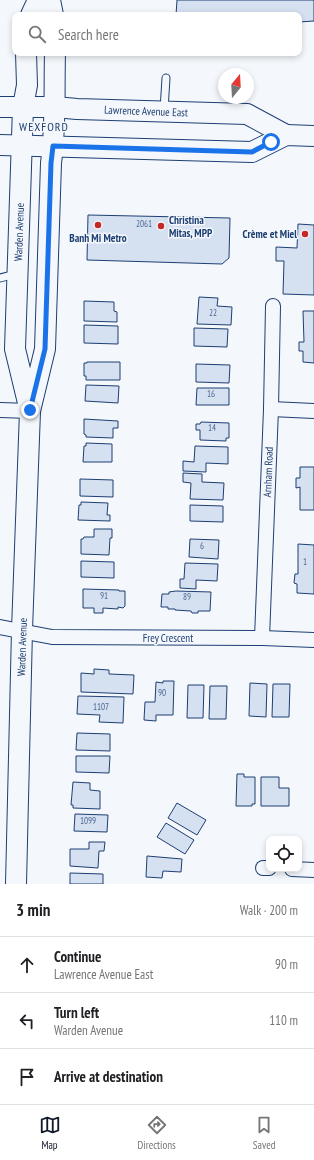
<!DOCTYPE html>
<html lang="en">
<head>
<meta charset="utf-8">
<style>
  :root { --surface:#fff; --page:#f6f6f6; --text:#202124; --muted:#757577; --line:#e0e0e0; --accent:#111827 }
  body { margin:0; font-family:"PT Sans Narrow",sans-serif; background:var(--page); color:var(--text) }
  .controls { position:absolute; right:12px; bottom:12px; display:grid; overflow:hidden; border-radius:8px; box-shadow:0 2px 6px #0003 }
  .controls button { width:36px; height:36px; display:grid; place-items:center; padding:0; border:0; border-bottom:1px solid var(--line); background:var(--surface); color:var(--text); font:20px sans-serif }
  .compass { position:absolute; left:218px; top:68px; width:36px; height:36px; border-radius:50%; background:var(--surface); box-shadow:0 2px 6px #0003; rotate:18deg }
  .stop { position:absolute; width:12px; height:12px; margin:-9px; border:3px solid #1a73e8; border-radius:50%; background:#fff }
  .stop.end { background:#1a73e8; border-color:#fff; box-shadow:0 1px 4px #0008 }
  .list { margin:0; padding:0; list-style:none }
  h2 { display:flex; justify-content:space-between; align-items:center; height:52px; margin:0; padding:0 16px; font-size:17px }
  h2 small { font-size:13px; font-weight:400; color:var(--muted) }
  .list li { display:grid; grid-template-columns:26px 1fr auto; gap:12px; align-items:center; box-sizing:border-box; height:56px; padding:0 16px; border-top:1px solid var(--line) }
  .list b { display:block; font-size:15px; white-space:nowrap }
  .list p { margin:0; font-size:13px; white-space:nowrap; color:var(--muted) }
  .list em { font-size:13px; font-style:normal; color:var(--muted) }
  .icon { flex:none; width:22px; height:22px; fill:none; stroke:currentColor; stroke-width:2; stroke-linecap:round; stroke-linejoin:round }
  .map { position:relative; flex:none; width:314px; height:884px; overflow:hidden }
  .search { position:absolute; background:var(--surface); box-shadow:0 2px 6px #0003; left:12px; right:12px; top:12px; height:44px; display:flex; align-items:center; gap:10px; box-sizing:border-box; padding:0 14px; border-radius:8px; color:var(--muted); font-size:15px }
  .sheet { height:220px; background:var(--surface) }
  nav { display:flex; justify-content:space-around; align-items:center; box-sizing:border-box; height:56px; border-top:1px solid var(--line); background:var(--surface); font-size:11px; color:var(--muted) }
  nav a { display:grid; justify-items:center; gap:2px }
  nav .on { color:var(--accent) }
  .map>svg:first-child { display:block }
  .building { fill:#d5e0f0; stroke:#1d3f73 }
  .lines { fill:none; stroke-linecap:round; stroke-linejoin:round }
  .service-casing { stroke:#1d3f73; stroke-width:9 }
  .minor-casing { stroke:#1d3f73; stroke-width:16 }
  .secondary-casing { stroke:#1d3f73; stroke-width:22 }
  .service { stroke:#f4f7fb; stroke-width:7 }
  .minor { stroke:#f4f7fb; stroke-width:14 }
  .secondary { stroke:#f4f7fb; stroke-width:20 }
  .route { stroke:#1a73e8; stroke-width:5 }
  .poi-dot { fill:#c62828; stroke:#f4f7fb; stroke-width:1.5 }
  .labels { text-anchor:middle; stroke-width:3; stroke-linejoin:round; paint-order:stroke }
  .number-label { font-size:9px; fill:#4b6792 }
  .street-label { font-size:11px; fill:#1d3f73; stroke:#f4f7fb }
  .poi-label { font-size:11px; font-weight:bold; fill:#1d3f73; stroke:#f4f7fb; text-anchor:start }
  .neighbourhood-label { font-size:12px; letter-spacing:1px; fill:#1d3f73; stroke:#f4f7fb }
</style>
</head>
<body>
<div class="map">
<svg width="314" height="884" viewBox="0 0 314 884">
  <rect width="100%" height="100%" fill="#f4f7fb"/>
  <g class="building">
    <path d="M177 0H314V21L299 22V15H176Z"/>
    <path d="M88 215 230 218 229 258 222 264 87 260Z"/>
    <path d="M298 224 314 225V295L283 294 284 261H276V247L297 248Z"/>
    <path d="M199 297 218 298 217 306 232 307 231 325 197 324Z"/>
    <path d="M84 301 114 302V311L117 312V322L84 321Z"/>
    <path d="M303 311H314V363L303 362V351H299V342H304Z"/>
    <path d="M84 325 118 326V344L84 343Z"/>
    <path d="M194 328 228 329 227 347 194 346Z"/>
    <path d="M87 362H120V380H86V376H84V363H87Z"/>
    <path d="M196 364 230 365 229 383 196 382Z"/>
    <path d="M86 385 119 386 118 403 85 401Z"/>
    <path d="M197 388H229V405H196Z"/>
    <path d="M84 419 118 421V428H113V438L86 437V435L84 434Z"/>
    <path d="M201 422 229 423V438H226V441L200 440V430H196V424H200Z"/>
    <path d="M86 443 112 444V462H83L84 446H86Z"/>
    <path d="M195 446 228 447V464L206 463V472L183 471V461L194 462Z"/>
    <path d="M300 467H314V510H300V487L296 488V478H300Z"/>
    <path d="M183 473 202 474V482L224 483 223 500 190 499 191 483 183 482Z"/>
    <path d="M80 479 113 480V497L80 496Z"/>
    <path d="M81 502 108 503 107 515H110V521L78 520 79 505H81Z"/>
    <path d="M190 505 223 506V522L190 521Z"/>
    <path d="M94 529H112V538H110L109 555 81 554V539H83L84 537H94Z"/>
    <path d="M190 539 219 540 218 559 189 557Z"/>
    <path d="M298 544 314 545V594L297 593V584L294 583 295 574H298Z"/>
    <path d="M81 561 114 562V578L81 577Z"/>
    <path d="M185 563 218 564 217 581 196 580V589L180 588V579H184Z"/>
    <path d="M83 589 119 590V591H125V606L123 608 118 607V609L103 608V613H94V608H83Z"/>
    <path d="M176 591 211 592 210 611H198V613H192L191 611 175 610V609H168V607H161L162 594H169V592Z"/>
    <path d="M94 669 109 670V674L134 675 133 694 81 692V673L94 674Z"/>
    <path d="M163 681H174L173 715H156V721L144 720 145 702H155L156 682 163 683Z"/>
    <path d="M250 683 267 684 266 717 249 716Z"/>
    <path d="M273 684H290L289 717H272Z"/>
    <path d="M188 685H204L203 718H187Z"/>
    <path d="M210 686H227L226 719H209Z"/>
    <path d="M78 696 124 697 123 723 99 722 100 715 77 714Z"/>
    <path d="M77 733 110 734V751L76 750Z"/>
    <path d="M76 756H110L109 773 76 772Z"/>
    <path d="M237 774H244V777H255V804H252V806H236Z"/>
    <path d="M261 777H279V788H289V806H261Z"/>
    <path d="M73 782 90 783V790L100 791V809L73 808V805H71Z"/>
    <path d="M177 803 206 820 197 835 168 818Z"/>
    <path d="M75 814 108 815 107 832 74 831Z"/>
    <path d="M166 823 194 840 185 854 157 837Z"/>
    <path d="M89 842H105L104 851H99L98 868 70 866V849H89Z"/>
    <path d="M147 856 182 859 181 872 163 871 162 878 146 877Z"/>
    <path d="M70 873 103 874V884H70Z"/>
  </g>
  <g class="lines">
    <g class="service-casing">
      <g id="service">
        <path d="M164 110 166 78"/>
        <path d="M0 278 16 274"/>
      </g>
    </g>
    <g class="minor-casing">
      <g id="minor">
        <path d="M271 409 314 411"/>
        <path d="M0 410 30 411"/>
        <path d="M0 627 52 637 262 638 314 640"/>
        <path d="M262 638 271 409 273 306"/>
        <path d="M263 868H269"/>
        <path d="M292 869 314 870"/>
      </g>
    </g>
    <g class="secondary-casing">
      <g id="secondary">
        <path d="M50 0 53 15"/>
        <path d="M31 15 38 0"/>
        <path d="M26 53 27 85 23 107 15 349 29 407"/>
        <path d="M0 107H55L77 109 247 114 286 135"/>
        <path d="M0 145 252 152 286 135 314 136"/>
        <path d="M16 884 22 630 30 411 45 349 51 163C56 127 54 90 55 53"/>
      </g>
    </g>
    <use href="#service" class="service"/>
    <use href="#minor" class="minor"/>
    <use href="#secondary" class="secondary"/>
  </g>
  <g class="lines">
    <path class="route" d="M30 410 45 349 51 163 53 146 252 152 271 142"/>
  </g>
  <g class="poi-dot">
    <circle cx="98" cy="225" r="4"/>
    <circle cx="161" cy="226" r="4"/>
    <circle cx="305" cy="234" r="4"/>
  </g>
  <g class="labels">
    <g class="number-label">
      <text x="144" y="227">2061</text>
      <text x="213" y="316">22</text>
      <text x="211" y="397">16</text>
      <text x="212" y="431">14</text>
      <text x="202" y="549">6</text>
      <text x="305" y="565">1</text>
      <text x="104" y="599">91</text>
      <text x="187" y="600">89</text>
      <text x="162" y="696">90</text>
      <text x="101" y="710">1107</text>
      <text x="88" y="824">1099</text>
    </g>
    <g class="street-label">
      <text transform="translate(146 111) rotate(2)" y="4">Lawrence Avenue East</text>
      <text transform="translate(19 232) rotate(-88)" y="4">Warden Avenue</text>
      <text transform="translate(268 472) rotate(-88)" y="4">Arnham Road</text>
      <text x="168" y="642">Frey Crescent</text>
      <text transform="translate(22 647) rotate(-88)" y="4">Warden Avenue</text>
    </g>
    <g class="poi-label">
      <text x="169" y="224">Christina<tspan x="169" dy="13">Mitas, MPP</tspan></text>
      <text x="297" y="238" text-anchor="end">Crème et Miel</text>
      <text x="98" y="242" text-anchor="middle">Banh Mi Metro</text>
    </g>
    <g class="neighbourhood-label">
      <text x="44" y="131">WEXFORD</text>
    </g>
  </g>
</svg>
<div class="controls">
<button><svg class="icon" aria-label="locate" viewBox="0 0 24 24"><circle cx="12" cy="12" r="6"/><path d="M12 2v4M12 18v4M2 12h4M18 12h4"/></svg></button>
</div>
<svg class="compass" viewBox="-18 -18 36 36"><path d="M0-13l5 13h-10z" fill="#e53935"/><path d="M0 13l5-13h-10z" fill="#757577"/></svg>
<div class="stop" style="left:271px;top:142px"></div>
<div class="stop end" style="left:30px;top:410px"></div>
<div class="search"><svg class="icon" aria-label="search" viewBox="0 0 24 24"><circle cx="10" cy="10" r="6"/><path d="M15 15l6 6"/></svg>Search here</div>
</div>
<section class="sheet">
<h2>3 min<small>Walk · 200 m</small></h2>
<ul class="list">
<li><svg class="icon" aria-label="ahead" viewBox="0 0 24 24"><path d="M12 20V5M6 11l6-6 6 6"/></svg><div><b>Continue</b><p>Lawrence Avenue East</p></div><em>90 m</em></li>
<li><svg class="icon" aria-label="left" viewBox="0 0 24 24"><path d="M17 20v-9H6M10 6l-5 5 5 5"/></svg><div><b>Turn left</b><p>Warden Avenue</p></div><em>110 m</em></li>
<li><svg class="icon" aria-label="arrive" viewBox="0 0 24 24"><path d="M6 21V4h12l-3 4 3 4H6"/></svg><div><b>Arrive at destination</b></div></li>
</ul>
</section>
<nav>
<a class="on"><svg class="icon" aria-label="map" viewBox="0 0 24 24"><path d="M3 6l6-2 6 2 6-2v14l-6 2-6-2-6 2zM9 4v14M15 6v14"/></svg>Map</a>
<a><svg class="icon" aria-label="directions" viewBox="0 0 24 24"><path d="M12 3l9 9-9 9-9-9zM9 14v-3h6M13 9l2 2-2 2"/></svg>Directions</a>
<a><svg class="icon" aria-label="saved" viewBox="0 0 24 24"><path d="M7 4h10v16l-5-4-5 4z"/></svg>Saved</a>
</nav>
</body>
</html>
